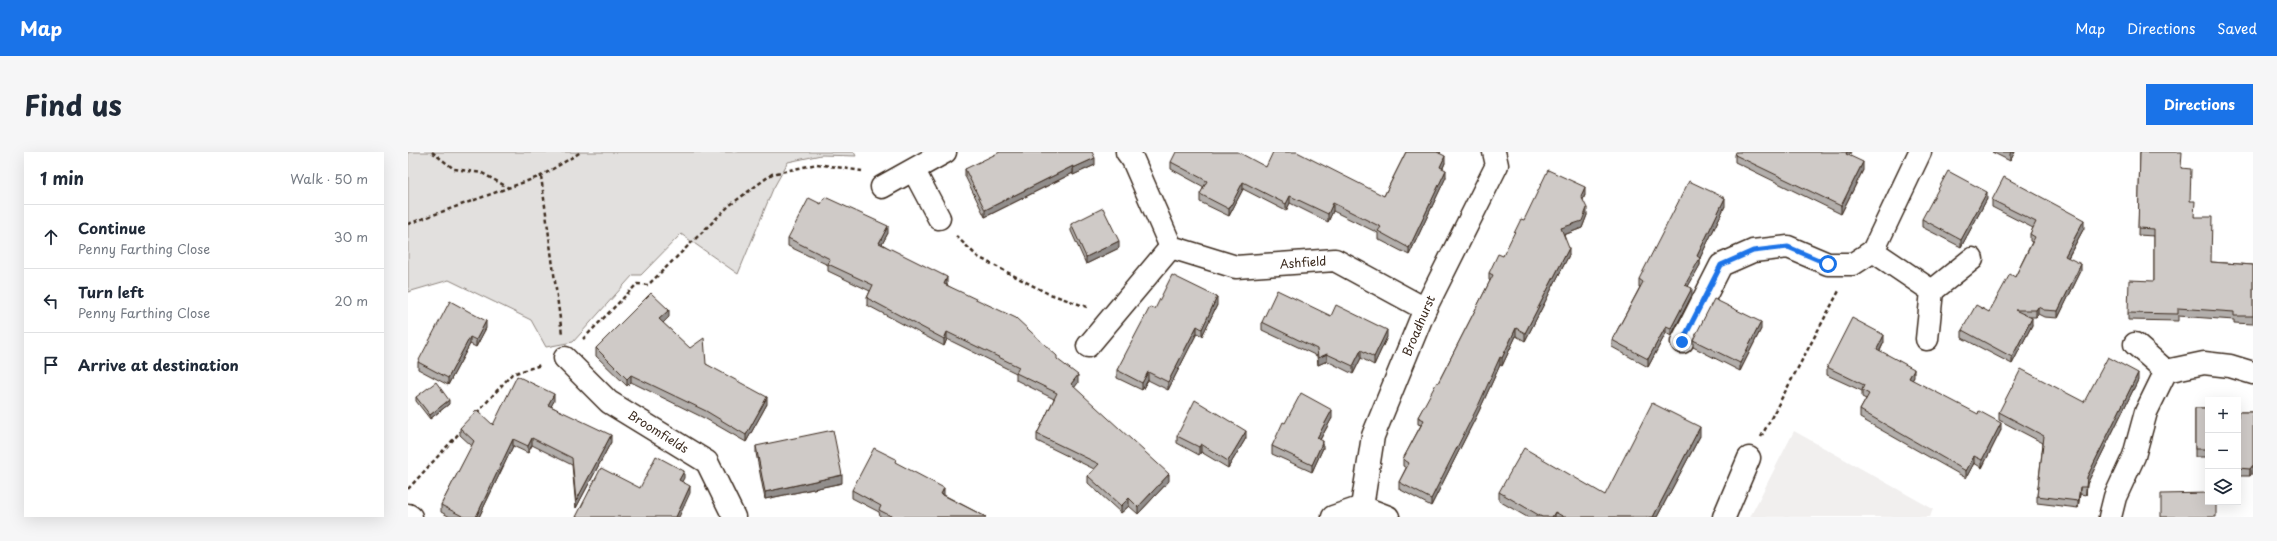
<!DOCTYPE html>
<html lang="en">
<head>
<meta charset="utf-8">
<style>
  :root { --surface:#fff; --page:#f6f6f7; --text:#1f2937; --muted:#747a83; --line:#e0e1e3; --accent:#1a73e8 }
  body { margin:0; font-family:"Playpen Sans",sans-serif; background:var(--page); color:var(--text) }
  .controls { position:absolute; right:12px; bottom:12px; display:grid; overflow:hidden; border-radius:0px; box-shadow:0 4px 16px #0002 }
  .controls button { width:36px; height:36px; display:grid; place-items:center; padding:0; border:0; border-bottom:1px solid var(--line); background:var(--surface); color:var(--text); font:20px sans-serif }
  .stop { position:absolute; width:12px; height:12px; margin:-9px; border:3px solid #1a73e8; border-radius:50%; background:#fff }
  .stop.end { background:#1a73e8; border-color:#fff; box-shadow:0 1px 4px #0008 }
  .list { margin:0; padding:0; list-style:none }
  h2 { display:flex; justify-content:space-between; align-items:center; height:52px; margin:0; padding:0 16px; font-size:17px }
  h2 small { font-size:13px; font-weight:400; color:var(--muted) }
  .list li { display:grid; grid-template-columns:26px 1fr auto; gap:12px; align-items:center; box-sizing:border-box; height:64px; padding:0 16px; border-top:1px solid var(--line) }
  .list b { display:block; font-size:15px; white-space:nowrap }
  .list p { margin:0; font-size:13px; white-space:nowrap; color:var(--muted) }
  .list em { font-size:13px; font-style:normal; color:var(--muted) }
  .icon { flex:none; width:22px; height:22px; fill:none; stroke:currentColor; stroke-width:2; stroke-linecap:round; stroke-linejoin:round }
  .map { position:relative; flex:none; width:1845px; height:365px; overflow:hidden; border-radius:0px }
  header { display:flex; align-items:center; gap:24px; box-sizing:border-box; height:56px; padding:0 20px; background:var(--accent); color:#fff }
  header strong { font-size:19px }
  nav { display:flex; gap:22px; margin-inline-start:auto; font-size:14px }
  .intro { display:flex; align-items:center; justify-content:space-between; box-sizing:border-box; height:96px; padding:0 24px }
  h1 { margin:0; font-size:28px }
  .button { padding:10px 18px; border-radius:0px; background:var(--accent); color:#fff; font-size:14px; font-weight:700 }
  main { display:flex; gap:24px; padding:0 24px }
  aside { flex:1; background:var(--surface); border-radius:0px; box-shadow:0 4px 16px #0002 }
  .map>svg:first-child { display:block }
  .built { fill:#f1efee }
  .green { fill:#e2e0de; stroke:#8e857e }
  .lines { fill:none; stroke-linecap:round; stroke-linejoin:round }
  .street-casing { stroke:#3b2a1e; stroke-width:25 }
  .path { stroke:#3b2a1e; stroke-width:2.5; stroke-dasharray:4 3; stroke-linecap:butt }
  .street { stroke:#fff; stroke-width:22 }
  .wall { fill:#b2aeab; stroke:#3b2a1e }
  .shaded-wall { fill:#918d8b; stroke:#3b2a1e }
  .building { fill:#cfcac7; stroke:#3b2a1e }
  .route { stroke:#1a73e8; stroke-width:5 }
  .labels { text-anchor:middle; stroke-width:3; stroke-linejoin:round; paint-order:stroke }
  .street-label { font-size:12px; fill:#3b2a1e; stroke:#fff }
</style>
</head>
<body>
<header>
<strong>Map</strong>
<nav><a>Map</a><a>Directions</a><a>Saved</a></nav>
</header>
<div class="intro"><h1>Find us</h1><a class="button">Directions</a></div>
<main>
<aside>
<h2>1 min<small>Walk · 50 m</small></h2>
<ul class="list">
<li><svg class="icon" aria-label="ahead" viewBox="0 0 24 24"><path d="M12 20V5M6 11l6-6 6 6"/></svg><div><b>Continue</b><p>Penny Farthing Close</p></div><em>30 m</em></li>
<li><svg class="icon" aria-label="left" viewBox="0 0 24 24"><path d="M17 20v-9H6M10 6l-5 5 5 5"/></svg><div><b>Turn left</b><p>Penny Farthing Close</p></div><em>20 m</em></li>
<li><svg class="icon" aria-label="arrive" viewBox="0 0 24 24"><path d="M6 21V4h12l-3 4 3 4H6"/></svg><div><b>Arrive at destination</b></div></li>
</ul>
</aside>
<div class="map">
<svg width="1845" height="365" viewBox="0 0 1845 365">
  <rect width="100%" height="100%" fill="#fff"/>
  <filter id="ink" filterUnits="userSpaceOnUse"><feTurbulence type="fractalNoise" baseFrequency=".025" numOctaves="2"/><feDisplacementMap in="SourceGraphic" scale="8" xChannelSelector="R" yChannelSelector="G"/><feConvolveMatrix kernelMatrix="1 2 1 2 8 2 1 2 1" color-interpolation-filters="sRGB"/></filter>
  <g filter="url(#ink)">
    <path class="built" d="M1386 279 1525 357 1522 365H1342Z"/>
    <path class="green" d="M0 0H446L448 4 413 3 380 10 365 37 330 122 273 82 233 123H225L165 190 138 195 123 168 41 128 0 140Z"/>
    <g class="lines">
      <g class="street-casing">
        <g id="street">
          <path d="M719 0 725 8 763 95 828 115 927 108 1017 157"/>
          <path d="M506 19 531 66"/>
          <path d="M474 35 537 0"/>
          <path d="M1465 99 1524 139 1519 187"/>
          <path d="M1465 99 1512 0"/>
          <path d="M1524 139 1564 107"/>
          <path d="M1274 190 1313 113 1345 99 1380 95 1420 112H1445L1465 99"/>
          <path d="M1727 192 1758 219"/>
          <path d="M680 194 763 95"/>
          <path d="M157 206 201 250 299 310 326 365"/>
          <path d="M954 355 965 284 1017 157 1089 13 1086 0"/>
          <path d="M0 363 3 365"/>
          <path d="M925 365 954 355 980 365"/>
          <path d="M1316 365 1341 306"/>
          <path d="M1702 365 1707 345 1726 304 1738 260 1758 219 1796 211 1822 214 1845 221"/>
        </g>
      </g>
      <g class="path">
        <path d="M24 0 46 17 74 21 101 36"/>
        <path d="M133 24 154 182"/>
        <path d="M0 72 133 24 173 0"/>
        <path d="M548 84 570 105 639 141 679 155"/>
        <path d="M175 187 229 132 240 133 322 53 364 22 409 12 454 19"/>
        <path d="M69 261 104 222 133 213"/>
        <path d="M1353 285 1432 137"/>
        <path d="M0 337 54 278"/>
      </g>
      <use href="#street" class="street"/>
    </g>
    <g class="wall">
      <path d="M998 0H1033L1032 1 1037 11 1035 16 1038 25 1001 103 970 87V81L925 59 920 70 882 51 878 59 835 37 821 64 792 50V42L796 35 763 17V10L858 15 976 44Z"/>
      <path d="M1584 0H1607L1602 9Z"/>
      <path d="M1732 0 1774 16 1786 65 1803 110 1845 113V172L1826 171V168L1770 164V169L1720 168V161L1746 129V84L1730 83Z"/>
      <path d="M1327 3H1441L1455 18 1433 62 1327 10Z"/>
      <path d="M687 13 665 23V21L577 65 557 24V17Z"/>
      <path d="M1177 43 1175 48 1179 63 1174 76 1156 83 1161 103 1117 189 1108 184 1094 214 1092 213 1071 259 1023 354 991 337V330L998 316 995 314V307L1013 273 1010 272V265L1030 231 1082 129 1081 128V121L1095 104 1116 68Z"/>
      <path d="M1579 47 1553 95 1514 75V67Z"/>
      <path d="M1584 48 1676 76 1660 106 1673 119 1650 166 1636 165 1630 162 1628 165H1622L1624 173 1604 212 1554 186V178L1581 160 1607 125 1624 90 1622 89V82L1625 76 1584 55Z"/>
      <path d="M413 52 480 81 474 92 539 132V133L649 207 670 231 666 235 761 329 730 362 721 354 713 361 680 331V324L686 317 629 289V282L646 247 608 228V221L539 187 536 194 459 153V146L462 139 420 119V113L380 94V86Z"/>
      <path d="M1317 54 1292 106V113L1280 134 1284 143 1263 184 1258 181 1240 215 1204 195V188L1232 135H1231V127Z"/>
      <path d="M663 72 711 96 678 112 663 79Z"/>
      <path d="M809 153 794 184 789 181 760 238 740 228 734 238 709 226V218L747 157Z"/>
      <path d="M923 164 979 185 966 213 953 206 945 222 919 209 910 213 909 204 854 178V170Z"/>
      <path d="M261 165 255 171 298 212 359 252 338 290 298 267 223 230 219 234 188 204V196Z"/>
      <path d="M78 176 68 195 62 192 40 233 10 217V210Z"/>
      <path d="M1353 177 1332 219 1285 195V188Z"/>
      <path d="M1476 190 1472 199 1506 225 1504 228 1593 278 1574 316 1566 311 1558 326 1452 266V258L1458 247 1454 245V239L1419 223V215Z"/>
      <path d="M1730 228 1679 332 1678 343 1672 342 1670 356 1629 351V344L1635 291 1591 268V260L1676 250Z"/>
      <path d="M8 245 41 252 22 267 8 249Z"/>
      <path d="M146 249 143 254 203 290 168 356 164 313 124 293 120 301 105 294 71 365H42L33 360V353L64 294 52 283V276L85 273Z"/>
      <rect x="1787" y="256" width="13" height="49"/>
      <path d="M1830 260H1845L1842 324H1830Z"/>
      <path d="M924 266 912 288 915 296 904 320 864 302V294L877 271Z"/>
      <path d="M769 284 838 286 820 316 793 300 791 303 769 291Z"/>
      <path d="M1292 284 1249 365H1119L1091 349V340L1197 343Z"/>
      <path d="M348 294 434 331 357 347 348 301Z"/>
      <path d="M488 311 536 343 578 365H472L471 360 444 346V338Z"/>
    </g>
    <g class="shaded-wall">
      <path d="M1439 0H1443L1438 9V2Z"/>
      <path d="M1603 0H1607L1602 9V2Z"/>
      <path d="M1037 4V11L1032 22V15Z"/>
      <path d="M687 6V13L665 23V16Z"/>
      <path d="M1455 10V18L1433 62V54Z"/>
      <path d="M665 14V21L577 65V58Z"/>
      <path d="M1038 18V25L1001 103V96Z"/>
      <path d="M835 30V37L821 64V57Z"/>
      <path d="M1177 35V43L1173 51V44Z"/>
      <path d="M1579 40V47L1553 95V88Z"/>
      <path d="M882 44V51L878 59V52Z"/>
      <path d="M1317 46V54L1292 106V113L1277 140V133L1289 104Z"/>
      <path d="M925 51V59L920 70V62Z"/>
      <path d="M1179 56V63L1174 76 1153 84V76Z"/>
      <path d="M1676 68V76L1657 111V104Z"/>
      <path d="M480 74V81L471 98V91Z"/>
      <path d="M711 89V96L678 112V105Z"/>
      <path d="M1161 96V103L1117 189V181Z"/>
      <path d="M1673 112V119L1650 166V159Z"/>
      <path d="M539 125V132L536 139V132Z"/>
      <path d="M1284 136V143L1263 184V176Z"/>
      <path d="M809 145V153L794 184V177Z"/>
      <path d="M1630 155V162L1628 165V158Z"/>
      <path d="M261 158V165L251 175V167Z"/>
      <path d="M1624 166V173L1604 212V205Z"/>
      <path d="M78 169V176L68 195V188Z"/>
      <path d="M1353 170V177L1332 219V211Z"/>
      <path d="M789 174V181L760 238V230Z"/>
      <path d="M1258 174V181L1240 215V207Z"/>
      <path d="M1108 176V184L1094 214V206Z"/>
      <path d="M979 178V185L966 213V205Z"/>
      <path d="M539 180V187L536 194V187Z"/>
      <path d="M1476 183V190L1469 204V197Z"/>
      <path d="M62 185V192L40 233V226Z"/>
      <path d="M953 198V206L945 222V214Z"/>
      <path d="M919 202V209L910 213V206Z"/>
      <path d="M1092 205V213L1071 259 1023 354V347Z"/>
      <path d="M1506 217V225L1501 234V226Z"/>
      <path d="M740 220V228L734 238V231Z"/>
      <path d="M1730 221V228L1679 332 1678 343V335L1679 325Z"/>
      <path d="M223 223V230L219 234V227Z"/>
      <path d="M670 223V231L663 240V232Z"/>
      <path d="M146 242V249L140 260V253Z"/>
      <path d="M359 245V252L338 290V283Z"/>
      <path d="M41 248V252L22 267V263Z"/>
      <path d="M924 258V266L909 293V286Z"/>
      <path d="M1593 271V278L1574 316V308Z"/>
      <path d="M1292 275V284L1249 365H1245Z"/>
      <path d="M838 279V286L820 316V309Z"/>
      <path d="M203 283V290L168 356V349Z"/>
      <path d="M124 286V293L120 301V294Z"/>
      <path d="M105 287V294L71 365H68Z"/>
      <path d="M915 289V296L904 320V313Z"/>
      <path d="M793 292V300L791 303V295Z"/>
      <path d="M1566 304V311L1558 326V319Z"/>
      <path d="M1845 313V320L1842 324V317Z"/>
      <path d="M276 319V326L271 335V328Z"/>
      <path d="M761 322V329L730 362V355Z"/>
      <path d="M434 323V331L357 347V340Z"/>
      <path d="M282 334V341L271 365H268Z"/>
      <path d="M1672 335V342L1670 356V349Z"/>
      <path d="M536 336V344L533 342Z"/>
      <path d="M721 346V354L713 361V354Z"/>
      <path d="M1147 360V365H1144Z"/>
    </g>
    <g class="building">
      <path d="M592 0H684L687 6 665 16V14L577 58 557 17Z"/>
      <path d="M768 0H830L858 15 865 0H889L976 44 998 0H1029L1037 4 1032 15 1038 18 1001 96 970 79 973 75 925 51 920 62 882 44 878 52 835 30 821 57 792 42 799 29 763 10Z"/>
      <path d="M1328 0H1439L1438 2 1455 10 1433 54 1327 3Z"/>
      <path d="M1732 0H1774L1773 16 1783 17 1782 49H1787L1786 65H1804L1803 110 1845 113V164H1826V160L1770 156V162L1720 161 1721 128 1746 129V77L1730 76Z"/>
      <path d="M1140 18 1177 35 1173 44 1179 56 1174 69 1153 76 1161 96 1117 181 1108 176 1094 206 1092 205 1071 252 1023 347 991 330 1001 311 995 307 1016 268 1010 265 1029 230 1030 231 1085 123 1081 121 1090 102 1095 104 1113 67 1116 68Z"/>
      <path d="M1540 19 1579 40 1553 88 1514 67Z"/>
      <path d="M1596 25 1676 68 1657 104 1673 112 1650 159 1636 158 1630 155 1628 158H1607L1624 166 1604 205 1554 178 1568 153 1581 160 1602 122 1607 125 1627 85 1622 82 1628 70 1584 48Z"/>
      <path d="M1281 29 1317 46 1289 104 1292 106 1277 133 1284 136 1263 176 1258 174 1240 207 1204 188 1235 130 1231 127Z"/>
      <path d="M417 45 480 74 471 91 539 125 536 132 608 166 649 204V207L670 223 663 232 761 322 730 355 721 346 713 354 680 324 691 312 629 282 649 241 608 221 611 215 539 180 536 187 459 146 465 133 420 112 422 107 380 86 401 46 413 52Z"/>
      <path d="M695 56 711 89 678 105 663 72Z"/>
      <path d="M764 123 809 145 794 177 789 174 760 230 740 220 734 231 709 218 742 155 747 157Z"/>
      <path d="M869 138 923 164 928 153 979 178 966 205 953 198 945 214 919 202 910 206 909 197 854 170Z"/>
      <path d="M243 141 261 158 251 167 282 196 296 186 298 212 359 245 338 283 298 259 223 223 219 227 188 196Z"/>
      <path d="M1306 147 1353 170 1332 211 1285 188Z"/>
      <path d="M42 149 78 169 68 188 62 185 40 226 10 210Z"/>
      <path d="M1444 166 1476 183 1469 197 1506 217 1501 226 1570 262 1571 259 1593 271 1574 308 1566 304 1558 319 1452 258 1461 242 1454 238 1456 233 1419 215Z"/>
      <path d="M1700 205 1730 221 1679 325 1678 335H1672L1670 349 1629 344 1636 284 1591 260 1613 217 1676 250Z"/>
      <path d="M109 224 146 242 140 253 203 283 168 349 164 306 124 286 120 294 105 287 68 365H56L33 353 66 289 52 276 69 258 85 273Z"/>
      <path d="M28 230 41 248 22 263 8 245Z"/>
      <path d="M893 241 924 258 909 286 915 289 904 313 864 294 875 270 877 271Z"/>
      <path d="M787 248 838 279 820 309 793 292 791 295 769 284Z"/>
      <path d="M1244 251 1292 275 1245 365H1156L1147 360 1144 365H1134L1091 340 1116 296 1197 343Z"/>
      <rect x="1787" y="256" width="13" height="41"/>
      <path d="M1830 260H1845V313L1842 317 1830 316Z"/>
      <path d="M425 278 434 323 357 340 348 294Z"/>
      <path d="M466 296 488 307 487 310 536 336 533 342 578 365H485L471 358 473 354 444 338Z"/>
      <path d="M248 304 276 319 271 328 282 334 268 365H168L193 316 232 336Z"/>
      <path d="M1800 341V350H1808V365H1753V342Z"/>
    </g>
  </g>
  <g class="lines" filter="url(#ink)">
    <path class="route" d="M1274 190 1313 113 1345 99 1380 95 1420 112"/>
  </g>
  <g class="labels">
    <g class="street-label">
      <text transform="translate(895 111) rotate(-4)" y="4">Ashfield</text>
      <text transform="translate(1011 174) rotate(-67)" y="4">Broadhurst</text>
      <text transform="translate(250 280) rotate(32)" y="4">Broomfields</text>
    </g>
  </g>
</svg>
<div class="controls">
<button>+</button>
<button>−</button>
<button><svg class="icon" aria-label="layers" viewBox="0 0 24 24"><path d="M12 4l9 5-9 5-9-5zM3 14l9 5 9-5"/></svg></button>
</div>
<div class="stop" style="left:1420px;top:112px"></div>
<div class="stop end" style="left:1274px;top:190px"></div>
</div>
</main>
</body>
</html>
